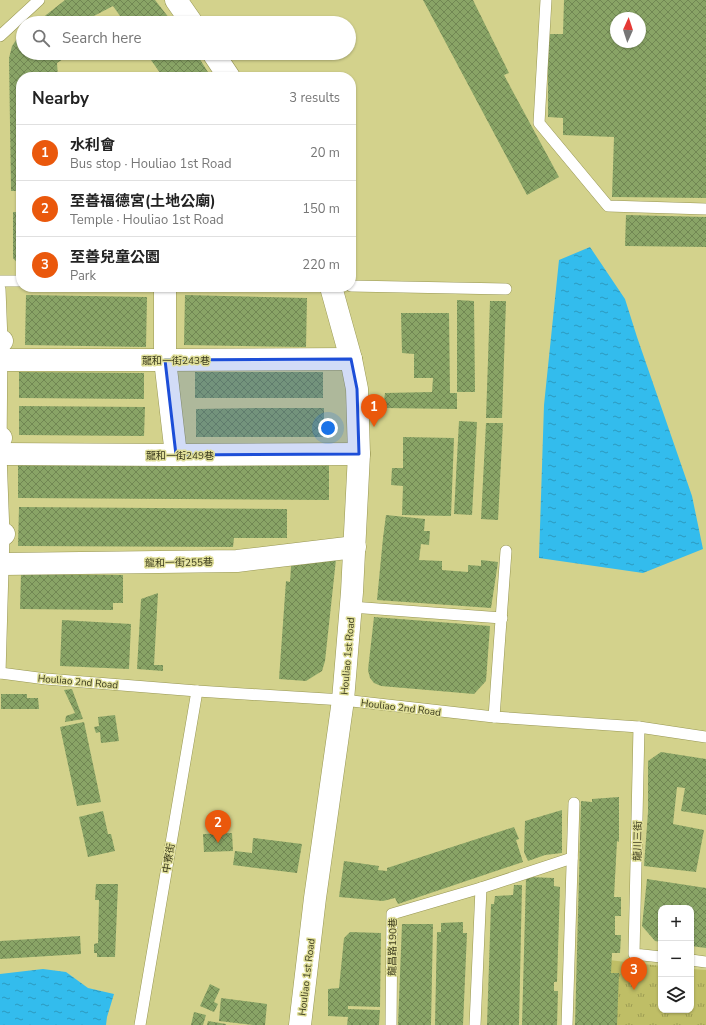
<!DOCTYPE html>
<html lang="en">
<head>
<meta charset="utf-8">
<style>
  :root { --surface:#fff; --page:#f6f6f6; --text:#222; --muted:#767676; --line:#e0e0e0; --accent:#ea580c }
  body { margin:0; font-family:"Nunito Sans","Noto Sans TC",sans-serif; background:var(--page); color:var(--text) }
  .controls { position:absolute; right:12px; bottom:12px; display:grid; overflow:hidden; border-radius:8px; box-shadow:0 1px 3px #0004 }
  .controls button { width:36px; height:36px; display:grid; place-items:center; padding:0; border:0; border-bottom:1px solid var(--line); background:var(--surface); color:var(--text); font:20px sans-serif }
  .compass { position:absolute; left:610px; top:12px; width:36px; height:36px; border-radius:50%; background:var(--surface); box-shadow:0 1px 3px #0004; rotate:3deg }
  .you { position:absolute; left:328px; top:428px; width:14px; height:14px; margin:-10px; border:3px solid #fff; border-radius:50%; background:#1a73e8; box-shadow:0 0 0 6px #1a73e833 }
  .badge { display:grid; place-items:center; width:26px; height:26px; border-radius:50%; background:var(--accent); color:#fff; font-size:13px; font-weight:700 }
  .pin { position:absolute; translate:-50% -33px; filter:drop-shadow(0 1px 2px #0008) }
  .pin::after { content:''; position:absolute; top:21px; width:14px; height:12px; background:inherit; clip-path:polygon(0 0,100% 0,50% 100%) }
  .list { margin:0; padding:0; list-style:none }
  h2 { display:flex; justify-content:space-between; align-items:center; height:52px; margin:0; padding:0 16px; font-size:17px }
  h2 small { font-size:13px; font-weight:400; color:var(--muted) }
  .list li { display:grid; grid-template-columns:26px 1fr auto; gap:12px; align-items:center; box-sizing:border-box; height:56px; padding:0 16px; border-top:1px solid var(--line) }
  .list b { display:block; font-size:15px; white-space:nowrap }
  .list p { margin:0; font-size:13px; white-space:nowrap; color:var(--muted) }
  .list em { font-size:13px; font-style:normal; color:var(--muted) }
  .icon { flex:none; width:22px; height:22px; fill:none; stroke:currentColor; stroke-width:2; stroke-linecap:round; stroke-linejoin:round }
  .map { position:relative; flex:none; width:706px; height:1025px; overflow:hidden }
  .search { position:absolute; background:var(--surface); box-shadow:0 1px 3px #0004; left:16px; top:16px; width:340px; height:44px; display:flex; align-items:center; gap:10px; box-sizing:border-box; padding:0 14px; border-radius:22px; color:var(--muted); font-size:15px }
  .panel { position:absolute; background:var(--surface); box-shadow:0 1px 3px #0004; left:16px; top:72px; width:340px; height:220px; border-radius:16px }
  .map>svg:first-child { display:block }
  .grass { fill:url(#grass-tufts) }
  .water { fill:url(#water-ripples) }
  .building { fill:url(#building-cross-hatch); fill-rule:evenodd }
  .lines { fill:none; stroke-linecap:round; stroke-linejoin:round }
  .lane-casing { stroke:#979652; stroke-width:12 }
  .street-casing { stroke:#979652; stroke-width:23 }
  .lane { stroke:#fff; stroke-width:11 }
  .street { stroke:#fff; stroke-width:22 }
  .marked { fill:#1d4ed8; fill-opacity:0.2; stroke:#1d4ed8; stroke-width:3; stroke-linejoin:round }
  .labels { text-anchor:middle; stroke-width:3; stroke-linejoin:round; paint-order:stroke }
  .street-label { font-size:10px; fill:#3b3b1e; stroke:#e0df99 }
</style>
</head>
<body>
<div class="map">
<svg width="706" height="1025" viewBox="0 0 706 1025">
  <defs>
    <pattern id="grass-tufts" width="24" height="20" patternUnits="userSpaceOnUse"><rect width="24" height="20" fill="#bfbe66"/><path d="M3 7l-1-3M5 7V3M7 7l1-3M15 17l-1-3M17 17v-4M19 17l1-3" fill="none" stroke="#9c9c53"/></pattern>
    <pattern id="water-ripples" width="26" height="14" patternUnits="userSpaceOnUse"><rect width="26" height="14" fill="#33bced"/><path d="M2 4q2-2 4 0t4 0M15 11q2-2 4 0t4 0" fill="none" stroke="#2c9abf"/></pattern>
    <pattern id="building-cross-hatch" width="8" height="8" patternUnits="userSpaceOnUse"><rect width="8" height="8" fill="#89a466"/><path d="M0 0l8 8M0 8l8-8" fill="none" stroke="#718753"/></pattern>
  </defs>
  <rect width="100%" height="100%" fill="#d3d28c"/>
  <path class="grass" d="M609 960 661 966V1010H691V969L706 970V1025H606Z"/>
  <g class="water">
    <path d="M590 247 625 299 637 337 692 496 703 549 643 573 539 558 544 405 559 260Z"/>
    <path d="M43 969 66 972 88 988 114 994 107 1017 106 1025H0V974Z"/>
  </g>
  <g class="building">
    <path d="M65 0H155L173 23H125L113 6 92 17 96 23H36Z"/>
    <path d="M423 0H473L509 73 504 75 559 177 527 195Z"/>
    <path d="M564 0H706V198L612 197 614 137 563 135V118L548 117V34H563ZM616 18H640V42H616Z"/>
    <path d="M23 33V53H72L57 63 58 77H21V191H11L9 58 12 46 19 36Z"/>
    <path d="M146 53H196L211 77H163Z"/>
    <path d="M13 212H21V267L13 258Z"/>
    <path d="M626 215 706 217V247L625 246Z"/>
    <path d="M26 295 147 297 146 347 25 345Z"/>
    <path d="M185 295 307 298 306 347 184 345Z"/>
    <path d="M457 300 474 301 475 392H457Z"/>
    <path d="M490 301H506L502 418H486Z"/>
    <path d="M401 313H449L450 393H457V409L383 408 385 393 432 392 433 378H414V354L402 353Z"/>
    <path d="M19 372 144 373V399L19 398Z"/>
    <rect x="195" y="372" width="128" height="26"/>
    <path d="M19 406 145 407 144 436 19 435Z"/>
    <path d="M260 408H324V437H196V409Z"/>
    <path d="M459 421 477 422 472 515 454 514Z"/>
    <path d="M486 423H503L498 520 481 519Z"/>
    <path d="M403 437 454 438 451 516 402 515 403 486 391 485 392 468H403Z"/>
    <path d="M18 463 329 465V500L18 498Z"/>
    <path d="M19 507 287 509V538H234L233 547 18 546Z"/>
    <path d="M386 515 425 519 424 531H430L429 545 421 544 419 560 442 561V570L468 572V565L481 566V560L498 562 491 608 377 600 383 538Z"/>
    <path d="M338 541 325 661 322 671 306 681 279 679 286 581 290 582 292 552Z"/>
    <path d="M21 574 123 575V603H113V610L20 609Z"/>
    <path d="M158 593 154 665H163V671L137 669 141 599Z"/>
    <path d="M374 617 490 626 486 681 474 694 381 686 374 683 370 678 368 670Z"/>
    <path d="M62 620 131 624 129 669 60 666Z"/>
    <path d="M72 689 83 719 65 722 66 716 75 713 64 690Z"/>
    <path d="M1 694H27V698H38L39 709H1Z"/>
    <path d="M115 715 119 741 101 743 100 732 96 733 94 727 99 726 98 717Z"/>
    <path d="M84 722 101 802 77 806 60 727Z"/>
    <path d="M661 752 706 759V815L681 811 685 788 677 787 673 824 704 830 696 872 644 866 648 812V761Z"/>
    <path d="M619 797V842L617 841 614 897H621V916H615V935H621L620 953H612L611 973H619L617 1025H575L581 801 592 802V799Z"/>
    <path d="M562 810V853L545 855 528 861 524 852 525 821Z"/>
    <path d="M103 811 108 834H111L115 851 88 857 79 817Z"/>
    <path d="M514 827 519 839 516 840 523 862 398 904 395 898 383 901 339 897 344 861 379 866 378 870 387 871V868Z"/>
    <path d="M232 833 233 851 204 852 203 834Z"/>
    <path d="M253 838 302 844 297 873 233 865 235 851 252 853Z"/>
    <path d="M529 877 554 878V886L560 887 557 982H554V991H558L557 1025H522L526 878Z"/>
    <path d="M647 879 706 888V948L691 946V908H661V942L655 941 642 926Z"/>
    <path d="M96 884H118L115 957H97V953H94V944L98 943 99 900H95Z"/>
    <path d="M514 885H522L519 1025H487L491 904H494L495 896 513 895Z"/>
    <path d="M463 922V933H467L463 1025H435L437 932H441V923Z"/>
    <path d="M402 924H433L431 1025H398Z"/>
    <path d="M350 932 381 933 380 1007 348 1006V1009L380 1010 379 1025H347L348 1017 328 1016V989L339 988 344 938Z"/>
    <path d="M80 936 81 954 0 959V941Z"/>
    <path d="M210 984 220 989 214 1002 218 1004 214 1012 200 1006Z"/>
    <path d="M221 998 267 1004 265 1025H253L219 1021Z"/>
    <path d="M194 1012 206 1015 203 1025H191Z"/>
    <path d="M208 1021 226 1024V1025H207Z"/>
  </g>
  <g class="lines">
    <g class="lane-casing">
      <g id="lane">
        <path d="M546 0 539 123 608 206 706 209"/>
        <path d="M0 36 39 0"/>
        <path d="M0 281H21"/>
        <path d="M351 286 506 289"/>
        <path d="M0 289 2 341 1 454 4 534 0 673"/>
        <path d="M351 607 502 618"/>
        <path d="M0 673 46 679 197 691 343 700 494 717 639 727 706 737"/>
        <path d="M494 717 506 551"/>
        <path d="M639 727 634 954 661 957"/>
        <path d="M691 960 706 962"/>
        <path d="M140 1025 197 691"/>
        <path d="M391 1025 392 914 481 888 572 858"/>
        <path d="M475 1025 481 888"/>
        <path d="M567 1025 574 803"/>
      </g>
    </g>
    <g class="street-casing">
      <g id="street">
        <path d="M176 0 192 23"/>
        <path d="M213 53 229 77"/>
        <path d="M165 287V360L176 455"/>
        <path d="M0 341H2"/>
        <path d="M1 360H165L351 359"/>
        <path d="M0 438H1"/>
        <path d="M1 454 176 455 359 454"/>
        <path d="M0 534H4"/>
        <path d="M3 564 237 561 355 547"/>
        <path d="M300 1025 315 898 343 700 352 592 359 454 357 389 351 359 331 287"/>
      </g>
    </g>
    <use href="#lane" class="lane"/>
    <use href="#street" class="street"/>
  </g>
  <path class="marked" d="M351 359 357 389 359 454 176 455 165 360Z"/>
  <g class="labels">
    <g class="street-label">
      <text x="176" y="364">龍和一街243巷</text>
      <text x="180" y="459">龍和一街249巷</text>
      <text transform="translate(179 562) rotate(-1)" y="4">龍和一街255巷</text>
      <text transform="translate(347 656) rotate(-85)" y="4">Houliao 1st Road</text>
      <text transform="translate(78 681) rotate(5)" y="4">Houliao 2nd Road</text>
      <text transform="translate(401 707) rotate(7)" y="4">Houliao 2nd Road</text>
      <text transform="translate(637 841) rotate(-89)" y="4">龍川三街</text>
      <text transform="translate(168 858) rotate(-80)" y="4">中寮街</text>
      <text transform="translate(392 947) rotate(-89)" y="4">龍昌路190巷</text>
      <text transform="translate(306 977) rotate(-83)" y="4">Houliao 1st Road</text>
    </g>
  </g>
</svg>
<div class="controls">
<button>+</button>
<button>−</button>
<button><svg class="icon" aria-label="layers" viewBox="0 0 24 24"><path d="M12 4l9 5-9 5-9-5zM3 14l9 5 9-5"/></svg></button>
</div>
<svg class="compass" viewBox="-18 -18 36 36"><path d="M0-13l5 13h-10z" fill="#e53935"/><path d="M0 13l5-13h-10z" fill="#767676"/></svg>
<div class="you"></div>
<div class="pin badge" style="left:374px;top:427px">1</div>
<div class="pin badge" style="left:218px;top:843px">2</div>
<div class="pin badge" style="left:634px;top:990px">3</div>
<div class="search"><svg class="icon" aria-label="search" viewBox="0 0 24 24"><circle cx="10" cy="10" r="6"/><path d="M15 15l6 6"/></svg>Search here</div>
<section class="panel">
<h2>Nearby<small>3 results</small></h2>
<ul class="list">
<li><span class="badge">1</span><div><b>水利會</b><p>Bus stop · Houliao 1st Road</p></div><em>20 m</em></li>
<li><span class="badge">2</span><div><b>至善福德宮(土地公廟)</b><p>Temple · Houliao 1st Road</p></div><em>150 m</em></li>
<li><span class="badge">3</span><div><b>至善兒童公園</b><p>Park</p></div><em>220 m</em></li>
</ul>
</section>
</div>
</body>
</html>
